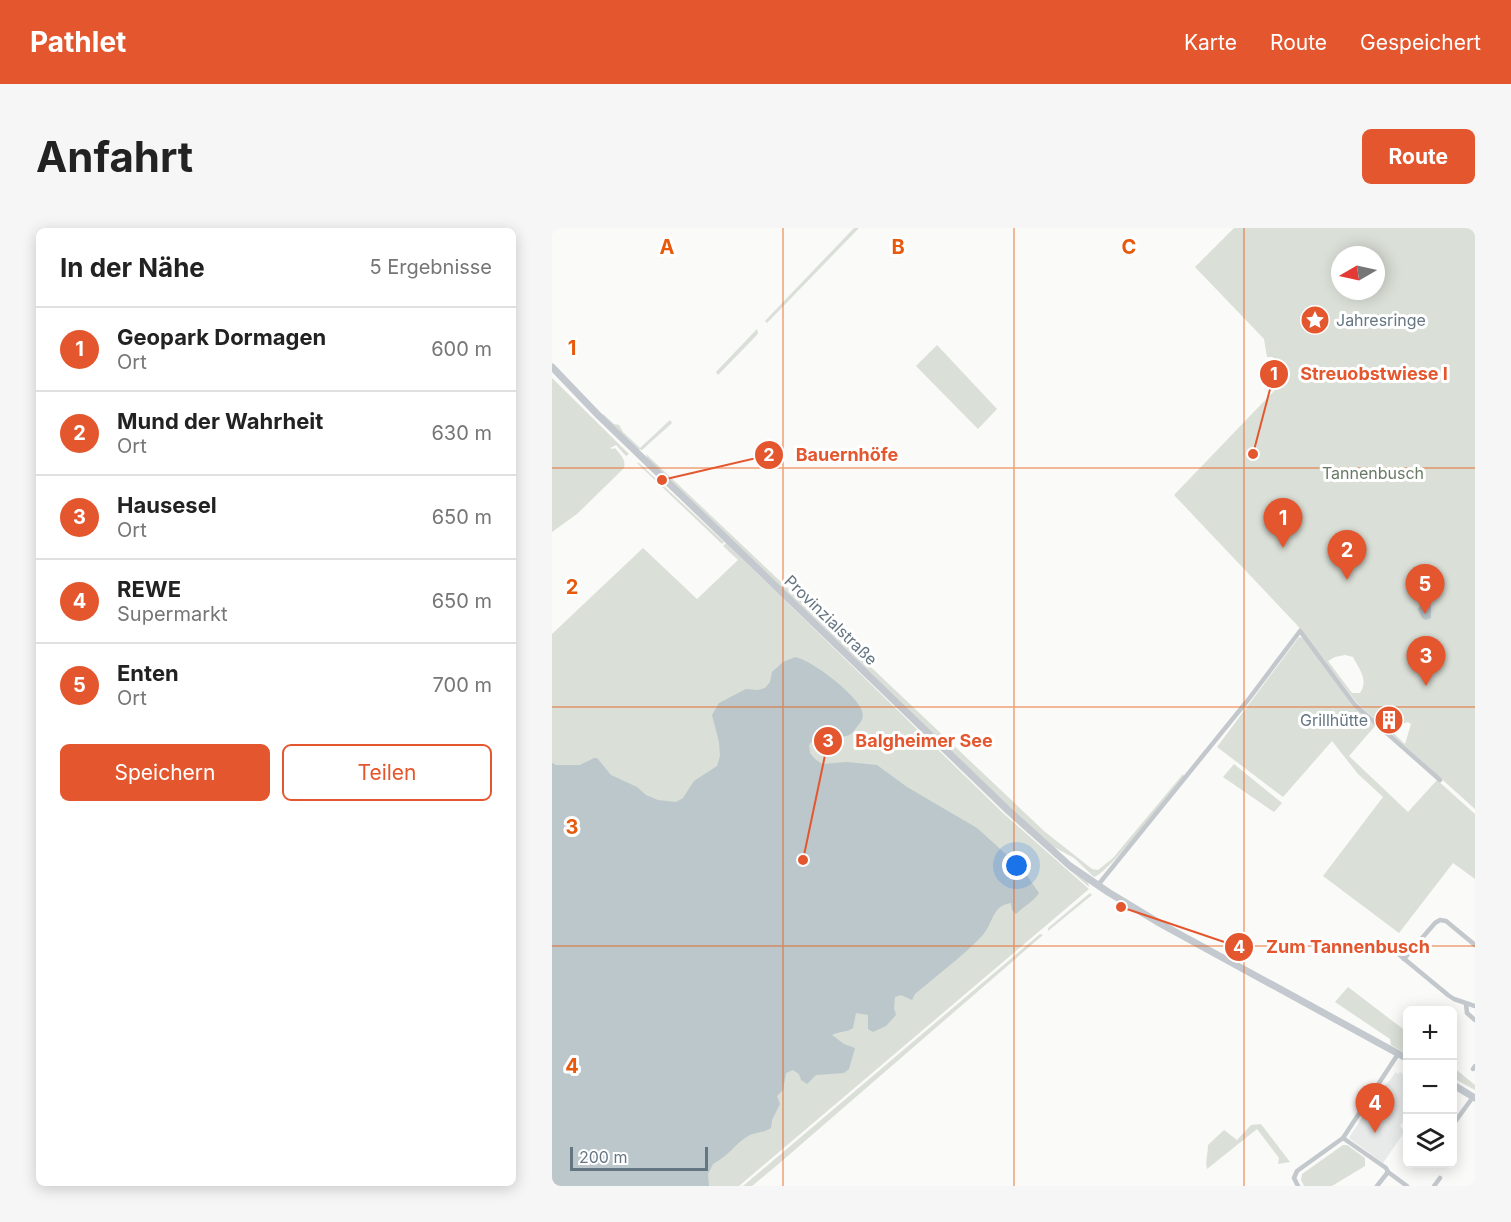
<!DOCTYPE html>
<html lang="de">
<head>
<meta charset="utf-8">
<style>
  :root { --surface:#fff; --page:#f6f6f6; --text:#222; --muted:#767676; --line:#e0e0e0; --accent:#e4572e }
  body { margin:0; font-family:Inter,sans-serif; background:var(--page); color:var(--text) }
  .controls { position:absolute; right:18px; bottom:18px; display:grid; overflow:hidden; border-radius:9px; box-shadow:0 3px 15px #0003 }
  .controls button { width:54px; height:54px; display:grid; place-items:center; padding:0; border:0; border-bottom:2px solid var(--line); background:var(--surface); color:var(--text); font:30px sans-serif }
  .compass { position:absolute; left:779px; top:18px; width:54px; height:54px; border-radius:50%; background:var(--surface); box-shadow:0 3px 15px #0003; rotate:261deg }
  .scale { position:absolute; left:18px; bottom:15px; width:138px; box-sizing:border-box; padding-left:6px; border:3px solid #657683; border-top:0; font-size:16px; line-height:21px; white-space:nowrap; color:#657683; -webkit-text-stroke:4px #fff; paint-order:stroke }
  .you { position:absolute; left:465px; top:638px; width:21px; height:21px; margin:-15px; border:4px solid #fff; border-radius:50%; background:#1a73e8; box-shadow:0 0 0 9px #1a73e833 }
  .badge { display:grid; place-items:center; width:39px; height:39px; border-radius:50%; background:var(--accent); color:#fff; font-size:20px; font-weight:700 }
  .pin { position:absolute; translate:-50% -50px; filter:drop-shadow(0 2px 3px #0008) }
  .pin::after { content:''; position:absolute; top:32px; width:21px; height:18px; background:inherit; clip-path:polygon(0 0,100% 0,50% 100%) }
  .list { margin:0; padding:0; list-style:none }
  h2 { display:flex; justify-content:space-between; align-items:center; height:78px; margin:0; padding:0 24px; font-size:26px }
  h2 small { font-size:20px; font-weight:400; color:var(--muted) }
  .list li { display:grid; grid-template-columns:39px 1fr auto; gap:18px; align-items:center; box-sizing:border-box; height:84px; padding:0 24px; border-top:2px solid var(--line) }
  .list b { display:block; font-size:22px; white-space:nowrap }
  .list p { margin:0; font-size:20px; white-space:nowrap; color:var(--muted) }
  .list em { font-size:20px; font-style:normal; color:var(--muted) }
  .actions { display:flex; gap:12px; padding:18px 24px }
  .actions a { flex:1; padding:14px 0; border:2px solid var(--accent); border-radius:9px; text-align:center; font-size:21px; color:var(--accent) }
  .actions .main { background:var(--accent); color:#fff }
  .icon { flex:none; width:33px; height:33px; fill:none; stroke:currentColor; stroke-width:2; stroke-linecap:round; stroke-linejoin:round }
  .map { position:relative; flex:none; width:923px; height:958px; overflow:hidden; border-radius:9px }
  header { display:flex; align-items:center; gap:36px; box-sizing:border-box; height:84px; padding:0 30px; background:var(--accent); color:#fff }
  header strong { font-size:28px }
  nav { display:flex; gap:33px; margin-inline-start:auto; font-size:21px }
  .intro { display:flex; align-items:center; justify-content:space-between; box-sizing:border-box; height:144px; padding:0 36px }
  h1 { margin:0; font-size:42px }
  .button { padding:15px 27px; border-radius:9px; background:var(--accent); color:#fff; font-size:21px; font-weight:700 }
  main { display:flex; gap:36px; padding:0 36px }
  aside { flex:1; background:var(--surface); border-radius:9px; box-shadow:0 3px 15px #0003 }
  .map>svg:first-child { display:block }
  .built { fill:#e8e9e9 }
  .green { fill:#dadfd7; fill-rule:evenodd }
  .water { fill:#bbc7cb }
  .lines { fill:none; stroke-linecap:round; stroke-linejoin:round }
  .street { stroke:#c3c8cc; stroke-width:4.5 }
  .secondary { stroke:#c3c9ce; stroke-width:7 }
  .grid { fill:none; stroke:#e8590c; stroke-width:1.5; stroke-opacity:0.55 }
  .labels { text-anchor:middle; stroke-width:6; stroke-linejoin:round; paint-order:stroke }
  .poi-label { font-size:16px; fill:#657683; stroke:#fff; text-anchor:start }
  .park-label { font-size:16px; fill:#687a64; stroke:#fff }
  .street-label { font-size:16px; fill:#657683; stroke:#fff }
  .grid-label { font-size:20px; text-anchor:middle; font-weight:bold; fill:#e8590c; stroke:#fff; stroke-width:6; stroke-linejoin:round; paint-order:stroke }
  .leader { fill:none; stroke:#e4572e; stroke-width:2 }
  .callout-dot { fill:#e4572e; stroke:#fff; stroke-width:2 }
  .mark-label { font-size:18px; text-anchor:middle; font-weight:bold; fill:#fff }
  .callout-label { font-size:18px; text-anchor:middle; font-weight:bold; fill:#e4572e; stroke:#fff; stroke-width:6; stroke-linejoin:round; paint-order:stroke }
</style>
</head>
<body>
<header>
<strong>Pathlet</strong>
<nav><a>Karte</a><a>Route</a><a>Gespeichert</a></nav>
</header>
<div class="intro"><h1>Anfahrt</h1><a class="button">Route</a></div>
<main>
<aside>
<h2>In der Nähe<small>5 Ergebnisse</small></h2>
<ul class="list">
<li><span class="badge">1</span><div><b>Geopark Dormagen</b><p>Ort</p></div><em>600 m</em></li>
<li><span class="badge">2</span><div><b>Mund der Wahrheit</b><p>Ort</p></div><em>630 m</em></li>
<li><span class="badge">3</span><div><b>Hausesel</b><p>Ort</p></div><em>650 m</em></li>
<li><span class="badge">4</span><div><b>REWE</b><p>Supermarkt</p></div><em>650 m</em></li>
<li><span class="badge">5</span><div><b>Enten</b><p>Ort</p></div><em>700 m</em></li>
</ul>
<div class="actions"><a class="main">Speichern</a><a>Teilen</a></div>
</aside>
<div class="map">
<svg width="923" height="958" viewBox="0 0 923 958">
  <rect width="100%" height="100%" fill="#fafaf8"/>
  <path class="built" d="M844 844 846 846 848 844 855 849V886L848 898 853 903 831 935 797 910 826 864 838 852Z"/>
  <g class="green">
    <path d="M302 0H307L215 95 213 93Z"/>
    <path d="M682 0H923V581L805 475 745 397 622 267 723 162 727 161 721 129H715L712 111 643 39ZM788 27H824V63H788ZM793 427 801 429C807 441 817 452 808 465H800L776 433 783 429ZM856 494 859 496 853 516 837 501Z"/>
    <path d="M205 101 206 105 204 108 166 147 164 144Z"/>
    <path d="M385 117 445 181 426 201 364 138Z"/>
    <path d="M0 150 77 226 74 228 64 217 58 220 60 221 63 220C69 227 74 232 72 240L25 286 0 304Z"/>
    <path d="M51 186 62 196 67 197 71 204 88 220 118 192 120 195 90 222 85 221 50 187Z"/>
    <path d="M94 226 492 603 540 641 546 642 561 630 631 546 632 548C619 564 555 647 542 649L522 630 502 619 458 581 95 230Z"/>
    <path d="M85 235H87L172 314 170 316Z"/>
    <path d="M174 315 452 586 537 661 187 958H0V406L91 320 145 371 186 332 171 318Z"/>
    <path d="M176 316 454 584 490 617 536 654 537 659 453 585Z"/>
    <path d="M747 409 751 410 803 479 823 498 797 528 856 584 885 552 923 586V651L901 635 847 705 771 648 831 569 806 546 780 513 731 569 665 519Z"/>
    <path d="M682 536 730 575 722 584 671 549Z"/>
    <path d="M538 665 540 667 496 703V700Z"/>
    <path d="M488 706 491 707 223 939 200 958H191Z"/>
    <path d="M796 759 855 804V826L839 817 838 811 783 774Z"/>
    <path d="M901 839 923 857V862L901 850Z"/>
    <path d="M709 896 738 934 726 936 727 930 705 901 655 941C653 933 656 926 656 917L672 902 685 912 699 897Z"/>
    <path d="M791 917H795L813 930V938L780 958H752L749 952 750 946Z"/>
  </g>
  <g class="water">
    <path d="M875 374 879 377V390L874 392 870 390 866 381 869 376 874 377Z"/>
    <path d="M243 429C260 432 305 467 310 483 313 490 308 495 304 500 301 504 299 507 294 508 286 510 275 506 266 506L257 517 258 525 263 531 270 536 295 534 325 537 355 559 425 600 457 629 469 644 473 645 487 665C481 674 472 678 464 686L460 682 459 675C439 678 442 695 430 708 410 729 385 747 363 766L360 772 349 767 343 769 342 780 344 787 334 798 321 804 316 801V787L304 785 301 800C294 805 287 803 280 807L292 816 303 820 297 841 292 845 264 847 255 856 249 852 247 846 241 842 234 845 231 862 225 868 228 876 220 892 219 900C212 905 203 904 196 908 183 916 175 929 161 936L156 946 157 958H4L0 954V535L4 537H28L42 530H45L59 547 85 559 94 567 106 572 124 574 131 570 142 553 165 538 168 528 167 514 160 487 167 475 194 461 206 462 213 460 218 454 220 444 231 434Z"/>
  </g>
  <g class="lines">
    <g class="street">
      <path d="M546 657 696 472 748 403 803 477 888 552"/>
      <path d="M833 715 896 767 902 771 923 778"/>
      <path d="M852 731 883 695 888 692 894 693 923 717"/>
      <path d="M914 776 915 785 923 792"/>
      <path d="M921 841 923 838"/>
      <path d="M900 898 921 869"/>
      <path d="M791 910 834 940 836 944 855 958"/>
      <path d="M746 958 742 950 745 943 791 910 846 826"/>
      <path d="M825 958 836 944"/>
      <path d="M882 958 888 950"/>
    </g>
    <g class="secondary">
      <path d="M0 139 47 188 456 582 518 638 556 664 609 696 856 831"/>
      <path d="M900 856 923 870"/>
    </g>
  </g>
  <path class="grid" d="M231 0V958M462 0V958M692 0V958M0 240H923M0 479H923M0 718H923"/>
  <defs>
    <g id="sight-disc" transform="scale(1.5)"><circle r="9.5" fill="#e4572e" stroke="#fff"/><path d="M0-6L1.8-2.2L6-1.7L2.9 1.2L3.7 5.4L0 3.3L-3.7 5.4L-2.9 1.2L-6-1.7L-1.8-2.2Z" fill="#fff"/></g>
    <g id="building-disc" transform="scale(1.5)"><circle r="9.5" fill="#e4572e" stroke="#fff"/><path d="M-4-6H4V6H1V3H-1V6H-4ZM-2.5-4.3h1.7v1.8h-1.7ZM.8-4.3h1.7v1.8H.8ZM-2.5-1h1.7V.8h-1.7ZM.8-1h1.7V.8H.8Z" fill="#fff"/></g>
  </defs>
  <g fill-rule="evenodd">
    <use href="#sight-disc" x="763" y="92"/>
    <use href="#building-disc" x="837" y="492"/>
  </g>
  <g class="labels">
    <g class="poi-label">
      <text x="784" y="98">Jahresringe</text>
      <text x="816" y="498" text-anchor="end">Grillhütte</text>
    </g>
    <g class="park-label">
      <text x="821" y="251">Tannenbusch</text>
    </g>
    <g class="street-label">
      <text transform="translate(279 392) rotate(44)" y="6">Provinzialstraße</text>
    </g>
  </g>
  <g class="grid-label">
    <text x="115" y="26">A</text>
    <text x="346" y="26">B</text>
    <text x="577" y="26">C</text>
    <text x="20" y="127">1</text>
    <text x="20" y="366">2</text>
    <text x="20" y="606">3</text>
    <text x="20" y="845">4</text>
  </g>
  <path class="leader" d="M701 226L722 146M110 252L217 227M251 632L276 513M569 679L687 719"/>
  <g class="callout-dot">
    <circle cx="701" cy="226" r="6"/>
    <circle cx="110" cy="252" r="6"/>
    <circle cx="251" cy="632" r="6"/>
    <circle cx="569" cy="679" r="6"/>
    <circle cx="722" cy="146" r="15"/>
    <circle cx="217" cy="227" r="15"/>
    <circle cx="276" cy="513" r="15"/>
    <circle cx="687" cy="719" r="15"/>
  </g>
  <g class="mark-label">
    <text x="722" y="152">1</text>
    <text x="217" y="233">2</text>
    <text x="276" y="519">3</text>
    <text x="687" y="725">4</text>
  </g>
  <g class="callout-label">
    <text x="822" y="152">Streuobstwiese I</text>
    <text x="295" y="233">Bauernhöfe</text>
    <text x="372" y="519">Balgheimer See</text>
    <text x="796" y="725">Zum Tannenbusch</text>
  </g>
</svg>
<div class="controls">
<button>+</button>
<button>−</button>
<button><svg class="icon" aria-label="layers" viewBox="0 0 24 24"><path d="M12 4l9 5-9 5-9-5zM3 14l9 5 9-5"/></svg></button>
</div>
<svg class="compass" viewBox="-18 -18 36 36"><path d="M0-13l5 13h-10z" fill="#e53935"/><path d="M0 13l5-13h-10z" fill="#767676"/></svg>
<div class="scale">200 m</div>
<div class="you"></div>
<div class="pin badge" style="left:731px;top:320px">1</div>
<div class="pin badge" style="left:795px;top:352px">2</div>
<div class="pin badge" style="left:874px;top:458px">3</div>
<div class="pin badge" style="left:823px;top:905px">4</div>
<div class="pin badge" style="left:873px;top:386px">5</div>
</div>
</main>
</body>
</html>
